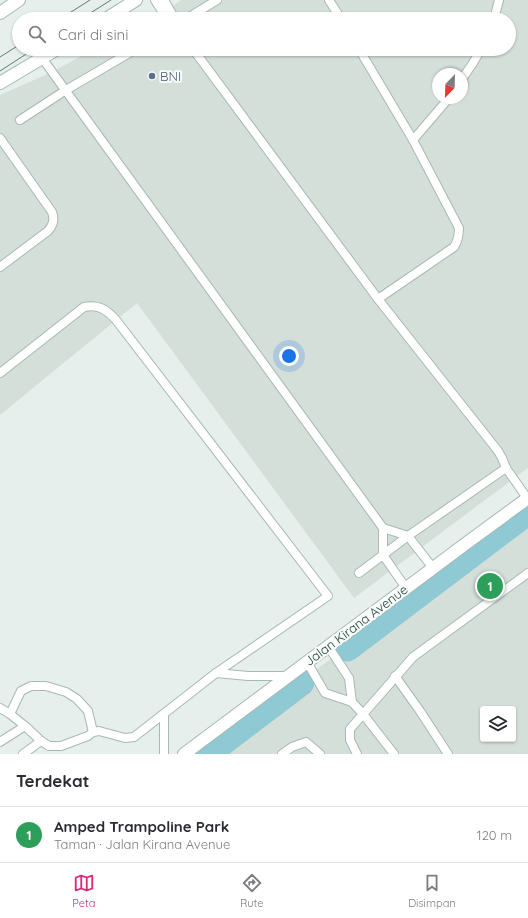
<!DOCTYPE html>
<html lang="id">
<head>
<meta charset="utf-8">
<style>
  :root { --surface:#fff; --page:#f2f2f3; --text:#2b2b33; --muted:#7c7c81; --line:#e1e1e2; --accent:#db2777 }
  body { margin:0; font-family:Quicksand,sans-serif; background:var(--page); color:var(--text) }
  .controls { position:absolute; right:12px; bottom:12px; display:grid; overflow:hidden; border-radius:4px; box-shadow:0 1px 3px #0004 }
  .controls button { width:36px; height:36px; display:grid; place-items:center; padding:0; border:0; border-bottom:1px solid var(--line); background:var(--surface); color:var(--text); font:20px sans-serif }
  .compass { position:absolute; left:432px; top:68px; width:36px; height:36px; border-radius:50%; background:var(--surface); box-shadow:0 1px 3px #0004; rotate:203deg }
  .you { position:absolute; left:289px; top:356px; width:14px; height:14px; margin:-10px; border:3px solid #fff; border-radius:50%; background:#1a73e8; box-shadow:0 0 0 6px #1a73e833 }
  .badge { display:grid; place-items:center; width:26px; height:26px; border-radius:50%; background:var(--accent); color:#fff; font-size:13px; font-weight:700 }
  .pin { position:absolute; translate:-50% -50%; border:2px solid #fff; box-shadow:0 1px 4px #0006 }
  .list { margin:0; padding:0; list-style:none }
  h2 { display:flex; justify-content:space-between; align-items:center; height:52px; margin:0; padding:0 16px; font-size:17px }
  h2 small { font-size:13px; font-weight:400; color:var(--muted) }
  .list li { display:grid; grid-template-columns:26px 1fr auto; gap:12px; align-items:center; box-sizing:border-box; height:56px; padding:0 16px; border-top:1px solid var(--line) }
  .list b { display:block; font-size:15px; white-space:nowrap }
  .list p { margin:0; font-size:13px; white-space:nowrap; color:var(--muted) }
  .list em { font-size:13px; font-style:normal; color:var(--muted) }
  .icon { flex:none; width:22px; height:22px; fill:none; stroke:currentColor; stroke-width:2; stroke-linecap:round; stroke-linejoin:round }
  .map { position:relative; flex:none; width:528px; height:754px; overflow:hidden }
  .search { position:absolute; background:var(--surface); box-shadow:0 1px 3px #0004; left:12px; right:12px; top:12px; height:44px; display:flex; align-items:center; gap:10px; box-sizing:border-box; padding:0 14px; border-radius:22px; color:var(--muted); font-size:15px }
  .sheet { height:108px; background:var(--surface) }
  nav { display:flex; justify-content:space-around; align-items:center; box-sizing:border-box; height:56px; border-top:1px solid var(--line); background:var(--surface); font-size:11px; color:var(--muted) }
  nav a { display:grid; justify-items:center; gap:2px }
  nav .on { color:var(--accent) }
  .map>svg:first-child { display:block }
  .built { fill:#d4dfda; fill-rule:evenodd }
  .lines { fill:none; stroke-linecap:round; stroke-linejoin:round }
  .river { stroke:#8ec9d4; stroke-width:29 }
  .service-casing { stroke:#a8b8b2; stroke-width:10 }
  .tertiary-casing { stroke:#a8b8b2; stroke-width:14 }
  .secondary-casing { stroke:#a4bbb3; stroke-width:14 }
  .service { stroke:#fff; stroke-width:8 }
  .tertiary { stroke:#fff; stroke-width:12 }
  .secondary { stroke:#fff; stroke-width:12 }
  .tram { stroke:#5f7d75; stroke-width:1 }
  .service-dot { fill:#5c6f8a; stroke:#f7fbf9; stroke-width:1.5 }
  .labels { text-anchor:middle; stroke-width:4; stroke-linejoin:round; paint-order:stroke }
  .service-label { font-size:13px; fill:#4e5e75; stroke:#f7fbf9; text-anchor:start }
  .street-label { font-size:13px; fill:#24423a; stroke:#f7fbf9 }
</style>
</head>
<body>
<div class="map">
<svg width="528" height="754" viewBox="0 0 528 754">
  <rect width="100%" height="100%" fill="#e6efeb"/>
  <g class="built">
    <path d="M181 0H528V468L354 598 137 303 0 415V95L52 72 94 49H509V19H150L169 9ZM438 74H462V98H438Z"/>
    <path d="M528 510V754H209L292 688ZM483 709H513V739H483Z"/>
  </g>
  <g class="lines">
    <g class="river">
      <path d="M347 647 528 510"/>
      <path d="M205 754 300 682"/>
    </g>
    <g class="service-casing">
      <g id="service">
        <path d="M155 0 167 19"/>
        <path d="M164 0 175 19"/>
        <path d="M329 0 341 19"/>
        <path d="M186 19 217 0"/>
        <path d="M494 19 499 0"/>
        <path d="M193 49 378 299 498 451 502 458 506 468 408 536 359 573"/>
        <path d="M359 49 413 140 459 228C459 236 458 241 454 247L378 299"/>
        <path d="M42 58 383 528V555L406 588"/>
        <path d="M462 79 473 63 481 49"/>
        <path d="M20 120 66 90 136 49"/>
        <path d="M0 138 52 212C55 220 53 225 48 231L0 267"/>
        <path d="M413 140 449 98"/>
        <path d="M0 373 84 307C98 304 106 309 116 320L328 596 216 673 134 737 125 738 99 731 93 732 88 736 61 746H49L41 741 25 726 10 714 0 708"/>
        <path d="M506 468 527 498"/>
        <path d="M383 528 408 536 433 568"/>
        <path d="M328 646 349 678 352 702"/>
        <path d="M307 662 325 693 352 702 363 714 394 754"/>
        <path d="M216 673 248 676H287"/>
        <path d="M395 676 420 711 448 754"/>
        <path d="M10 714 21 691 31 686H46L66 692 77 699 88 711 93 732"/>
        <path d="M0 742 25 726"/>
        <path d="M23 754 41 741"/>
        <path d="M164 754V714"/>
        <path d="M282 754 292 747 306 742 320 754"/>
        <path d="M357 754 350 740V729L413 657 528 573"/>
      </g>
    </g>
    <g class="tertiary-casing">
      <path id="tertiary" d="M184 754 468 542 528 498"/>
    </g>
    <g class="secondary-casing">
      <g id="secondary">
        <path d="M0 13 19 0"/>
        <path d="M106 19 136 0"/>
        <path d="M0 83 57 49"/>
      </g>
    </g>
    <use href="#service" class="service"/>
    <use href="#tertiary" class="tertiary"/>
    <use href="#secondary" class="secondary"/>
    <g class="tram">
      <path d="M60 19 90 0"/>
      <path d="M81 19 111 0"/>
      <path d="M0 57 19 45"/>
      <path d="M0 71 34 49"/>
    </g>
  </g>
  <circle class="service-dot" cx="152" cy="76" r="4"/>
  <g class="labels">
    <g class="service-label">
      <text x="160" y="81">BNI</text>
    </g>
    <g class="street-label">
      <text transform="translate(356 625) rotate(-37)" y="5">Jalan Kirana Avenue</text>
    </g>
  </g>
</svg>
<div class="controls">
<button><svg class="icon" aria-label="layers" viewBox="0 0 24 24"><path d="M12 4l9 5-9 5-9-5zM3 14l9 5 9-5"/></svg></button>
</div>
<svg class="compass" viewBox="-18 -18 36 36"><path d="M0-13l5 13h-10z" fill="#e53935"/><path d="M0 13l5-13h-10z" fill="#7c7c81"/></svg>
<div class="you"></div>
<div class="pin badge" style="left:490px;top:586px;background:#2e9e5b">1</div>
<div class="search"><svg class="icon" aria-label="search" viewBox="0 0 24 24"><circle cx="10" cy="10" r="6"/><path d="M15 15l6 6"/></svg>Cari di sini</div>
</div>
<section class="sheet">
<h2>Terdekat<small></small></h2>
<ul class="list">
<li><span class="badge" style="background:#2e9e5b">1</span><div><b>Amped Trampoline Park</b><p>Taman · Jalan Kirana Avenue</p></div><em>120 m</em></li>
</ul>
</section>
<nav>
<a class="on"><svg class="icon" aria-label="map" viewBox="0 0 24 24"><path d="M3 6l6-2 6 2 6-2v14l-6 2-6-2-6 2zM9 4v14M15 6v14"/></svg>Peta</a>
<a><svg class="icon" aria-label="directions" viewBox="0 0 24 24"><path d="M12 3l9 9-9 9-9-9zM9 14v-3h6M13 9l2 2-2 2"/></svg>Rute</a>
<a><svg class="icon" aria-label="saved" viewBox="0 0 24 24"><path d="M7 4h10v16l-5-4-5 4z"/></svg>Disimpan</a>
</nav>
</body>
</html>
